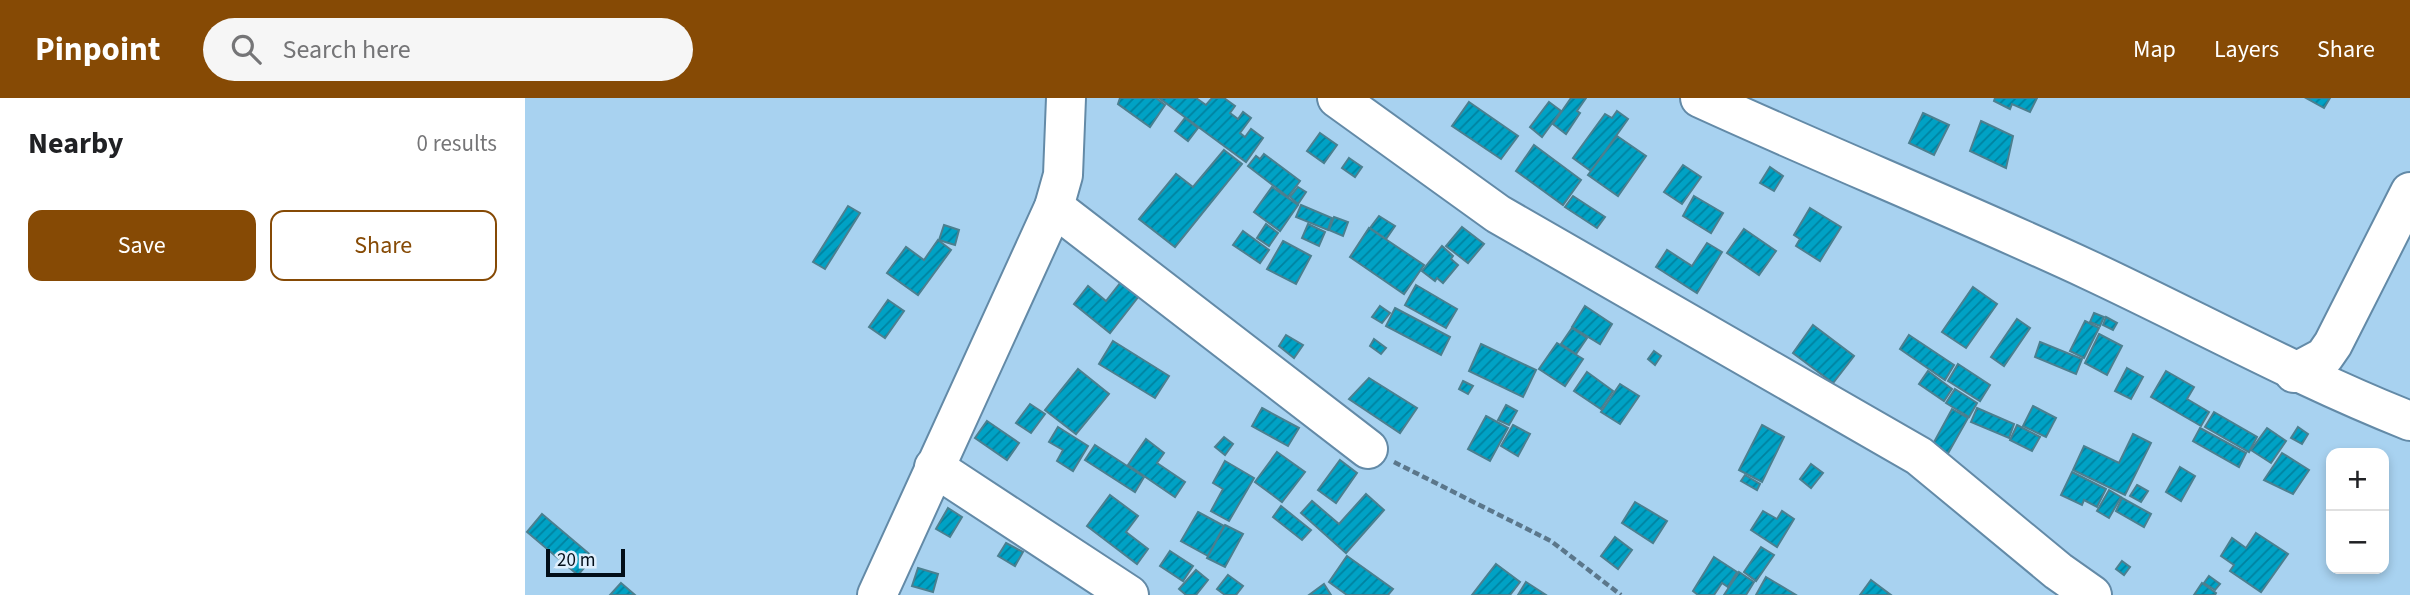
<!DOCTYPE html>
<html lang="en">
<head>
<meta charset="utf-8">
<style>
  :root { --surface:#fff; --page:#f6f6f6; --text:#202124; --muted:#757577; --line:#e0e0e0; --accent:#864a05 }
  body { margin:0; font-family:"Source Sans 3",sans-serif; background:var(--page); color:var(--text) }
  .controls { position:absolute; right:21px; bottom:21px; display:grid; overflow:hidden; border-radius:14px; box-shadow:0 4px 10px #0003 }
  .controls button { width:63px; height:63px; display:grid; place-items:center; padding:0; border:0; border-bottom:2px solid var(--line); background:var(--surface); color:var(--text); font:35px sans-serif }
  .scale { position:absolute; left:21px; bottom:18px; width:79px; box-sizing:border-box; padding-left:7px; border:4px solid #020e18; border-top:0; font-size:19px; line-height:24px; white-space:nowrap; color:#020e18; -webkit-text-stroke:5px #dfeffc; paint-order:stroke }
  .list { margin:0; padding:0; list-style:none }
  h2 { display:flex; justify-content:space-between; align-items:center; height:91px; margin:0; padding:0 28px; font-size:30px }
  h2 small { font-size:23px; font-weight:400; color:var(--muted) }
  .actions { display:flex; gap:14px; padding:21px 28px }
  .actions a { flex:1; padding:16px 0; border:2px solid var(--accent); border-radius:14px; text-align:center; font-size:24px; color:var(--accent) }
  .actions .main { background:var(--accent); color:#fff }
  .icon { flex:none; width:38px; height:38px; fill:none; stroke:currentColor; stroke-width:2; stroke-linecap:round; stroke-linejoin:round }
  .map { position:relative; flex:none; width:1885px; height:497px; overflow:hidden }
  header { display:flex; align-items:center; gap:42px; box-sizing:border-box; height:98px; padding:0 35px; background:var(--accent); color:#fff }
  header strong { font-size:33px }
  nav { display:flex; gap:38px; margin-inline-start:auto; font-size:24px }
  .search { width:490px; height:63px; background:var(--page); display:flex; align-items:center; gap:18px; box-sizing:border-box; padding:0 24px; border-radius:38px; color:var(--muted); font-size:26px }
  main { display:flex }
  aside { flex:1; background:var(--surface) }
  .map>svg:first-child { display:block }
  .building { fill:url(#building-hatch); stroke:#4b7f8f; stroke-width:2 }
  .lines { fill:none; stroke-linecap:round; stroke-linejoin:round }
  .minor-casing { stroke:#638aa7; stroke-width:42 }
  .path { stroke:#5b778b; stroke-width:4.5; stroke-dasharray:7 3.5; stroke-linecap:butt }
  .minor { stroke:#fff; stroke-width:38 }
</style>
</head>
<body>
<header>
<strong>Pinpoint</strong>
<div class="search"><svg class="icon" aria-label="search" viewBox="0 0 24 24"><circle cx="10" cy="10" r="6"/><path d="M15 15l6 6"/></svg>Search here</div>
<nav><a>Map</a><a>Layers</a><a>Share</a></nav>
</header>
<main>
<aside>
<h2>Nearby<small>0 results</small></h2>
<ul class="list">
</ul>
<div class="actions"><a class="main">Save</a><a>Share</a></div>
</aside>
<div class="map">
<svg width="1885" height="497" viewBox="0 0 1885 497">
  <defs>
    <pattern id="building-hatch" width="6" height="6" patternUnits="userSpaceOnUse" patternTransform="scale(1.75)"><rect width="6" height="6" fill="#00a2c5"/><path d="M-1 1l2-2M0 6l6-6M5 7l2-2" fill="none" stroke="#00829f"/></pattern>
  </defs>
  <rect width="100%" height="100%" fill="#a8d2f0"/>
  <g class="building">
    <path d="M595 0H631L640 7 625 29 593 6Z"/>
    <path d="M634 0H671L681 7 687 0H699L710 8 705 15 713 21 718 14 726 20 715 35 720 39 726 31 738 40 721 64Z"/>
    <path d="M1046 0H1061L1052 13 1055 15 1041 36 1028 26Z"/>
    <path d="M1470 0H1512L1505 14 1487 6 1485 11 1469 3Z"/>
    <path d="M1781 0H1805L1799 10Z"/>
    <path d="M944 4 993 38 976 61 927 28Z"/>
    <path d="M1024 4 1036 13 1017 39 1005 29Z"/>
    <path d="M1092 13 1103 21 1066 73 1048 60 1080 16 1087 20Z"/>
    <path d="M1398 15 1424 27 1409 57 1384 45Z"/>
    <path d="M660 20 673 30 663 43 650 33Z"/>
    <path d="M1456 23 1488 38 1481 70 1445 53Z"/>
    <path d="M795 35 812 47 799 65 782 53Z"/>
    <path d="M1092 38 1121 58 1093 98 1063 77Z"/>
    <path d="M1009 47 1056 82 1038 107 991 73Z"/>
    <path d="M699 52 717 66 650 149 614 121 651 76 668 89Z"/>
    <path d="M739 56 775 83 763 99 723 68 731 58 735 61Z"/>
    <path d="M824 60 837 69 830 79 817 70Z"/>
    <path d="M1158 67 1176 79 1157 106 1139 94Z"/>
    <path d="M1245 69 1258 78 1249 93 1235 85Z"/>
    <path d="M747 89 773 107 755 133 729 114Z"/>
    <path d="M773 89 781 94 773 106 765 99Z"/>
    <path d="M1048 98 1080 119 1072 130 1040 109Z"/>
    <path d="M1169 98 1198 115 1186 135 1158 118Z"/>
    <path d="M776 107 807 120 803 132 771 119Z"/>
    <path d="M323 108 335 115 300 171 288 164Z"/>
    <path d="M1285 110 1316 129 1295 163 1271 148 1275 141 1269 137Z"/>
    <path d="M854 118 870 128 861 141 845 130Z"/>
    <path d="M809 119 823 124 818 138 804 132Z"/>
    <path d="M741 126 753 135 744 148 732 140Z"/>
    <path d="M783 126 800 134 794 148 777 140Z"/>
    <path d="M419 127 434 132 430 147 414 142Z"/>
    <path d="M937 129 959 146 943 165 921 148Z"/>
    <path d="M844 130 899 167 879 196 825 159Z"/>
    <path d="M1219 131 1251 153 1234 177 1202 155Z"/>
    <path d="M718 133 744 152 735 165 708 147Z"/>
    <path d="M413 142 426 152 393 197 362 175 381 149 399 162Z"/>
    <path d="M758 143 786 158 771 186 742 171Z"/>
    <path d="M1182 145 1197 154 1172 195 1131 169 1142 152 1167 168Z"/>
    <path d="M917 148 928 158 926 161 933 167 918 185 912 180 910 183 897 173Z"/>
    <path d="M596 184 614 198 585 235 549 206 563 188 581 203Z"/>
    <path d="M891 187 932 211 921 230 880 207Z"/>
    <path d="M1448 189 1472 206 1441 250 1417 234Z"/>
    <path d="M363 202 379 213 360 240 344 229Z"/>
    <path d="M855 208 865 215 857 225 847 219Z"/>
    <path d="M1060 208 1087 226 1075 246 1047 229Z"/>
    <path d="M870 210 925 239 916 257 861 228Z"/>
    <path d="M1569 215 1579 219 1575 228 1565 224Z"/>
    <path d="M1581 219 1592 225 1588 232 1578 227Z"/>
    <path d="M1492 221 1505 230 1479 268 1466 259Z"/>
    <path d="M1560 223 1574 230 1559 260 1545 253Z"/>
    <path d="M1288 227 1329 258 1308 285 1268 255Z"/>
    <path d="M1047 230 1062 240 1051 256 1036 246Z"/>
    <path d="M1574 236 1597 248 1582 277 1560 265Z"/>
    <path d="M761 237 778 247 769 260 754 248Z"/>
    <path d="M1384 237 1429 267 1420 282 1375 251Z"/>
    <path d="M849 241 861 250 856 256 845 248Z"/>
    <path d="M588 243 644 278 630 300 574 266Z"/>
    <path d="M1515 244 1557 261 1551 276 1510 259Z"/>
    <path d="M1032 245 1058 261 1040 288 1014 271Z"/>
    <path d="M956 246 1011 272 998 299 944 273Z"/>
    <path d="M1129 253 1136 258 1130 267 1123 261Z"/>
    <path d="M1433 266 1465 287 1455 303 1423 283Z"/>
    <path d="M1602 270 1618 279 1606 301 1590 293Z"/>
    <path d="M553 271 584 296 551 336 520 312Z"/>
    <path d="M1403 273 1427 291 1419 303 1394 286Z"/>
    <path d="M1641 273 1669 289 1662 301 1684 314 1676 328 1626 299Z"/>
    <path d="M1062 274 1088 293 1076 311 1049 293Z"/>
    <path d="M844 280 892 310 875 335 824 301Z"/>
    <path d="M938 283 948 288 943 296 934 291Z"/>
    <path d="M1095 286 1114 298 1095 326 1076 314Z"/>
    <path d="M1430 291 1452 305 1444 319 1421 305Z"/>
    <path d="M505 306 520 316 506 335 491 325Z"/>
    <path d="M981 307 992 313 984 327 973 322Z"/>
    <path d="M1508 308 1531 320 1521 339 1498 328Z"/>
    <path d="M737 310 774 330 763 348 727 328Z"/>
    <path d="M1452 310 1489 326 1484 340 1446 324Z"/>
    <path d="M1427 311 1443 320 1422 357 1407 348Z"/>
    <path d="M1689 314 1732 339 1724 354 1680 329Z"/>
    <path d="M961 318 983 330 965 363 943 351Z"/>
    <path d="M462 323 494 345 482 362 450 340Z"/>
    <path d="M988 327 1005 336 993 358 976 348Z"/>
    <path d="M1237 327 1259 339 1237 384 1214 372Z"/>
    <path d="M1492 327 1515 339 1507 353 1485 342Z"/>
    <path d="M533 329 563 348 548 373 532 363 538 352 524 344Z"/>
    <path d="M1773 329 1783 336 1777 346 1766 340Z"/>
    <path d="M1675 330 1721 355 1714 369 1668 343Z"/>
    <path d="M1742 330 1761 343 1746 365 1726 352Z"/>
    <path d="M1608 336 1626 345 1600 397 1548 372 1559 348 1594 365Z"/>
    <path d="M699 339 708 346 700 357 690 349Z"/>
    <path d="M621 341 639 355 632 365 660 384 650 399 603 367Z"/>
    <path d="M570 347 619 379 610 394 560 362Z"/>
    <path d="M752 354 780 374 757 404 730 384Z"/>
    <path d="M1757 355 1784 372 1768 396 1739 382Z"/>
    <path d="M815 362 832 375 811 405 793 392Z"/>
    <path d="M700 363 729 380 704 423 686 413 698 391 688 385Z"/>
    <path d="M1286 366 1298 375 1286 390 1275 381Z"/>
    <path d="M1655 369 1670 378 1656 403 1641 394Z"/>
    <path d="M1547 374 1581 391 1572 409 1559 402 1557 407 1536 397Z"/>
    <path d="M1220 377 1235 386 1232 392 1216 383Z"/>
    <path d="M1612 387 1623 393 1616 404 1605 398Z"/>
    <path d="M1584 392 1596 399 1584 420 1572 413Z"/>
    <path d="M841 396 859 412 821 455 776 415 787 403 814 426Z"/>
    <path d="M585 397 613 418 601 434 623 451 612 466 562 428Z"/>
    <path d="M1597 400 1626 416 1619 429 1591 413Z"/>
    <path d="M1110 404 1142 423 1128 445 1097 425Z"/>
    <path d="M756 408 786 432 777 442 748 419Z"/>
    <path d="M423 410 437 419 425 439 411 431Z"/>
    <path d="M1238 413 1252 421 1257 413 1269 421 1252 449 1226 432Z"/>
    <path d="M673 414 699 428 683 458 656 443Z"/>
    <path d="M17 416 68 459 53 477 2 434Z"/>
    <path d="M700 427 718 436 700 469 682 460Z"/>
    <path d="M1731 435 1763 456 1736 494 1705 473 1709 467 1696 458 1707 440 1721 450Z"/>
    <path d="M1090 439 1107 452 1093 471 1076 458Z"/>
    <path d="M481 445 498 454 490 468 473 458Z"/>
    <path d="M1236 449 1249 457 1231 483 1219 474Z"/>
    <path d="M645 453 668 468 658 483 635 468Z"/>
    <path d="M822 458 868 491 863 497H822L804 484Z"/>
    <path d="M1189 459 1212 474 1203 489 1197 485 1189 497H1173L1168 493Z"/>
    <path d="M1597 463 1605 469 1599 477 1591 471Z"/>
    <path d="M971 466 995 484 985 497H947Z"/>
    <path d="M393 470 413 476 408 494 387 488Z"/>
    <path d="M671 472 683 482 671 497H661L654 491Z"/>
    <path d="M1214 474 1229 484 1221 497H1199Z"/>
    <path d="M703 477 718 488 711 497H700L692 491Z"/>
    <path d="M1684 478 1695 486 1690 492 1679 485Z"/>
    <path d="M1241 479 1271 497H1231Z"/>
    <path d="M1346 482 1366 497H1335Z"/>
    <path d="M1001 484 1021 497H993Z"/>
    <path d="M96 485 110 497H85Z"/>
    <path d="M1677 485 1691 495 1690 497H1669Z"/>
    <path d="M799 486 806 497H784Z"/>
  </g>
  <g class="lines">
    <g class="minor-casing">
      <g id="minor">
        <path d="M812 0 973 116 1394 358 1533 473 1567 497"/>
        <path d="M1175 0C1304 59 1435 112 1564 172 1671 222 1774 279 1885 323"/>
        <path d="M529 109 843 351"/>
        <path d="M1769 275 1799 259 1808 246 1885 94"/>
        <path d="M409 369 604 497"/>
        <path d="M352 497 529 109 538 77 541 0"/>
      </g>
    </g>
    <path class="path" d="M869 364 1026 443 1096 497"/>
    <use href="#minor" class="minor"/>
  </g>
</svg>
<div class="controls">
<button>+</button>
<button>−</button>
</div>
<div class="scale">20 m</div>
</div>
</main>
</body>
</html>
